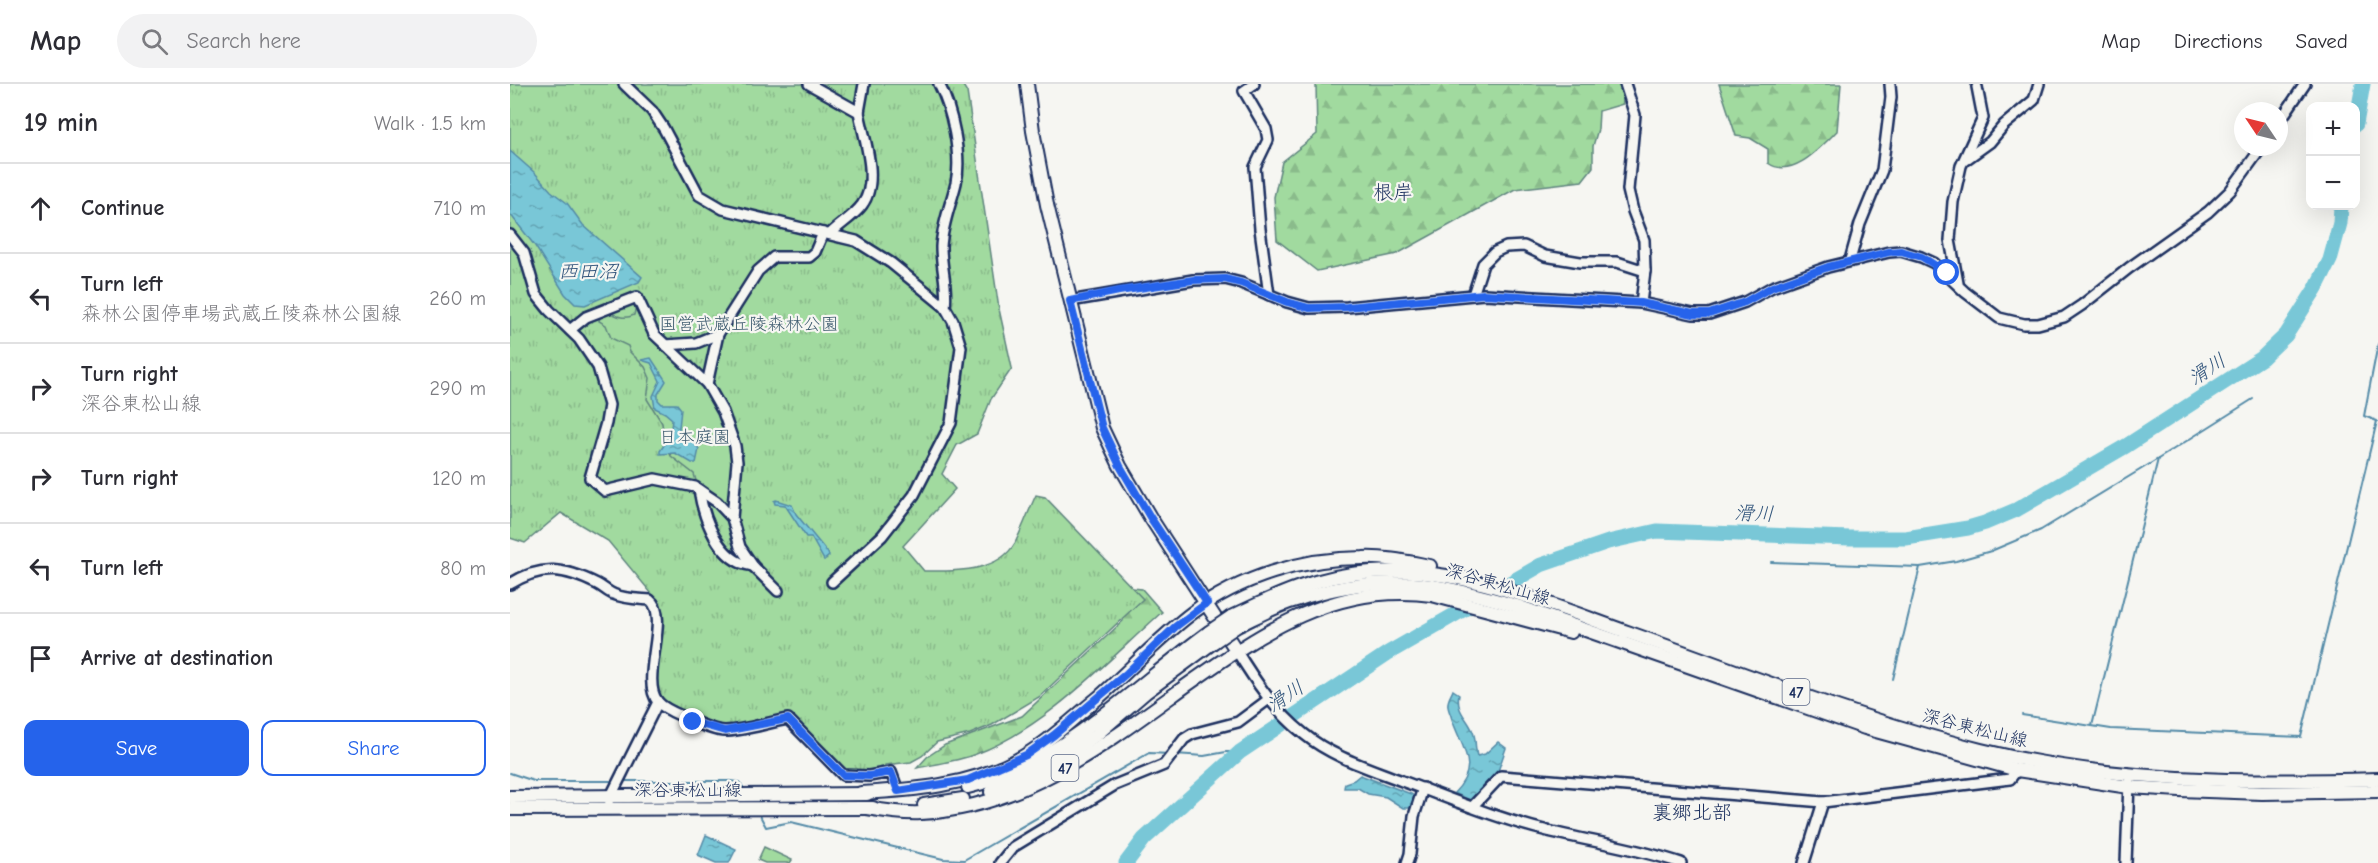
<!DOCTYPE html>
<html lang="en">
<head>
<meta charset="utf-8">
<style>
  :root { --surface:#fff; --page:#f2f2f3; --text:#2b2b33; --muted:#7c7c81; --line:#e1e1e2; --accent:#2563eb }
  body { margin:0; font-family:"Comic Neue","Klee One",sans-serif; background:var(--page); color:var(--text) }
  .controls { position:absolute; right:18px; top:18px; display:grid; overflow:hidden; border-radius:12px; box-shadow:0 6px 24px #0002 }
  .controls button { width:54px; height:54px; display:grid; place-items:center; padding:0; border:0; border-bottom:2px solid var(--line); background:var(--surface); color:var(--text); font:30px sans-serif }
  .compass { position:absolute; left:1724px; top:18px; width:54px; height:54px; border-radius:50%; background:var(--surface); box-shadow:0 6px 24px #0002; rotate:305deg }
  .stop { position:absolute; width:18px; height:18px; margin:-14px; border:4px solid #2563eb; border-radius:50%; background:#fff }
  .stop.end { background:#2563eb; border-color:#fff; box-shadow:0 2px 6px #0008 }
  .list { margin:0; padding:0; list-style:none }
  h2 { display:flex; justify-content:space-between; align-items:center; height:78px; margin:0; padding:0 24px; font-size:26px }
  h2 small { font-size:20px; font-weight:400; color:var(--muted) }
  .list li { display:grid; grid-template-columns:39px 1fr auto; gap:18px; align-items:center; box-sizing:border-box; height:90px; padding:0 24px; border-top:2px solid var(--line) }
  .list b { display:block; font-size:22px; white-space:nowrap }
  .list p { margin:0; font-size:20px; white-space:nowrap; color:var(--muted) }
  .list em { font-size:20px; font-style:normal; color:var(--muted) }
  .actions { display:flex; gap:12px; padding:18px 24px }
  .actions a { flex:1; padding:14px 0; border:2px solid var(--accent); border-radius:12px; text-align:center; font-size:21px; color:var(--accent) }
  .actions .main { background:var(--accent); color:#fff }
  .icon { flex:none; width:33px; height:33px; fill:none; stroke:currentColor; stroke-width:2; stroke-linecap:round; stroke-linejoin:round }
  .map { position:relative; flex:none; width:1868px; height:779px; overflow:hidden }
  header { display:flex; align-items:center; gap:36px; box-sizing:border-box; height:84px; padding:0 30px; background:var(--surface); border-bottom:2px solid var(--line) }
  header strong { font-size:28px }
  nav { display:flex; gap:33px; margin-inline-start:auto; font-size:21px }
  .search { width:420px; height:54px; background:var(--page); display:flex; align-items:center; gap:15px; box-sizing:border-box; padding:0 21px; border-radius:33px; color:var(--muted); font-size:22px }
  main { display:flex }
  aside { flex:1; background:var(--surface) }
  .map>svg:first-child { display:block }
  .forest { fill:url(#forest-firs); stroke:#5e847e; stroke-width:1.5 }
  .park { fill:url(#park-tufts); stroke:#5e847e; stroke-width:1.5 }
  .garden { fill:#a1da9f; stroke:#5e847e; stroke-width:1.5 }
  .water { fill:url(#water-ripples); stroke:#538aa7; stroke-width:1.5 }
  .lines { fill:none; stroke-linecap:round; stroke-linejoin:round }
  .stream { stroke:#538aa7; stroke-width:2 }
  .river { stroke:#79c7d7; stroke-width:15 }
  .minor-casing { stroke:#1b2f5e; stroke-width:14 }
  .major-casing { stroke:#1b2f5e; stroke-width:16 }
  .minor { stroke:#f6f6f2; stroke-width:9 }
  .major { stroke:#f6f6f2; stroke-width:12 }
  .major-bridge-casing { stroke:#1b2f5e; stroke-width:16; stroke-linecap:butt }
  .major-bridge { stroke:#f6f6f2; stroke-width:12 }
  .route { stroke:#2563eb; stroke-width:8 }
  .labels { text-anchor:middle; stroke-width:4.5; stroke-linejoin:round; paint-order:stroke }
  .shield { fill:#f6f6f2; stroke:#5d6b8a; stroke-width:1.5 }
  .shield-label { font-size:16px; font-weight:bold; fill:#1b2f5e }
  .park-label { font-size:18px; fill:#3c5a6e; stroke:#f6f6f2 }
  .street-label { font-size:18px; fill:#1b2f5e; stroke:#f6f6f2 }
  .neighbourhood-label { font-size:20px; fill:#1b2f5e; stroke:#f6f6f2 }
  .water-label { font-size:20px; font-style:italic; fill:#32557c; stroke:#f6f6f2 }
</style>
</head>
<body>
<header>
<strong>Map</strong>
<div class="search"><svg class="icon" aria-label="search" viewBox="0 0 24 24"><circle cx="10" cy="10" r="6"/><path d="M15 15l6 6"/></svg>Search here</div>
<nav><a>Map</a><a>Directions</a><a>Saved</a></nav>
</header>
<main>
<aside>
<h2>19 min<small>Walk · 1.5 km</small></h2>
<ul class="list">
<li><svg class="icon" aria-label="ahead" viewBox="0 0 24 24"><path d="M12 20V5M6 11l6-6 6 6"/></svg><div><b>Continue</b></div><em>710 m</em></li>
<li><svg class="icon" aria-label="left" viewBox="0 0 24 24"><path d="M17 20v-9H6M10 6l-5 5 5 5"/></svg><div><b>Turn left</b><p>森林公園停車場武蔵丘陵森林公園線</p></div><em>260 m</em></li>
<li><svg class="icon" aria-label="right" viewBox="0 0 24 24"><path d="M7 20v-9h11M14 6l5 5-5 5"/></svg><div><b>Turn right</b><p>深谷東松山線</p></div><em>290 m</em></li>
<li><svg class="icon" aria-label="right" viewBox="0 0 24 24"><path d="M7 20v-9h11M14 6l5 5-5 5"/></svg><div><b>Turn right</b></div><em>120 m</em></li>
<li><svg class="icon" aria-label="left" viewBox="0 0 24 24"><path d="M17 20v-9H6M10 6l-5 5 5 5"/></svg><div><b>Turn left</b></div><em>80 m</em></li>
<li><svg class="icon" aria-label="arrive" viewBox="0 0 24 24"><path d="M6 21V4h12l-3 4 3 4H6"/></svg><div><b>Arrive at destination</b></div></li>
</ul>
<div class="actions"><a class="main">Save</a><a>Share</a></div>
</aside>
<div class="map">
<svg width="1868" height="779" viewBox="0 0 1868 779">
  <defs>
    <pattern id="forest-firs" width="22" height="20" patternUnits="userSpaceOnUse" patternTransform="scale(1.5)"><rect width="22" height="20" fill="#a1da9f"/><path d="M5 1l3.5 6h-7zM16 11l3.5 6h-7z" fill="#8abb8b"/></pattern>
    <pattern id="park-tufts" width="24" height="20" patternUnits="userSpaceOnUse" patternTransform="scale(1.5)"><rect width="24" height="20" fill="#a1da9f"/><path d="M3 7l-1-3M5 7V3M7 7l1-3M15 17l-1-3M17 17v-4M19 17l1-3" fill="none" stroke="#8abb8b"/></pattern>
    <pattern id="water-ripples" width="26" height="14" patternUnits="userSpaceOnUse" patternTransform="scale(1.5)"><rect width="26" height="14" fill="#79c7d7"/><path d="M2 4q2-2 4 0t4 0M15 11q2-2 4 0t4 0" fill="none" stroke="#62a2b2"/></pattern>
  </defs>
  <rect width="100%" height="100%" fill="#f6f6f2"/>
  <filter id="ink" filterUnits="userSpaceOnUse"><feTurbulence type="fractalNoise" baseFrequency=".0167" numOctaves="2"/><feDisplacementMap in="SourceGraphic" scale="12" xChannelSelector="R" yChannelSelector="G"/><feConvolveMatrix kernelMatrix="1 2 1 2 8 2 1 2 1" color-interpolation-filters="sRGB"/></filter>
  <g filter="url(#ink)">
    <g class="forest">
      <path d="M806 0H1111L1113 20 1089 27 1088 45 1083 62V83L1072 97 1005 105 887 170 807 187 767 156 764 113 772 78 807 50Z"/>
      <path d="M1209 0H1331L1327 47C1311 63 1282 96 1258 79V65L1240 54 1226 52Z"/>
      <path d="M622 504 632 505 652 528C596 578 537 643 466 670 448 677 426 680 407 684L417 673 435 661 512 632 613 537 615 523Z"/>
    </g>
    <path class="park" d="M0 0H452L457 8 489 225 502 284 481 315 467 350 447 361 432 390 445 405 393 462 414 487C444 487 488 489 505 459 513 443 519 426 526 411L535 413 633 515 529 613 482 641 460 650 427 658 412 672 401 678 375 681 374 686 338 688 332 685 281 631 219 645 193 638 166 625 151 617 145 605 149 523 147 516 98 457 51 429 15 459 0 454Z"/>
    <g class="garden">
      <path d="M126 222 130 225C135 259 174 277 194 303 214 331 232 387 217 421L215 422 187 400 184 390 161 372 154 355 152 339 137 315 140 294 135 283 120 268 118 262 101 254 96 241 89 237 91 229 98 227C106 232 114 236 124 231Z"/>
      <path d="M254 763 282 776 280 779H255L248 776Z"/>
    </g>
    <g class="water">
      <path d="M0 67 25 89 41 107 57 119 73 141 132 193 129 198 75 221 65 220 55 210 25 162 0 130Z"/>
      <path d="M141 274 156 297 148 310V316L152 320H167L171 325 169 344 173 354 183 357 189 365 186 379H182L165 369 150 370V367C158 356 161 349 162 335L155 329 145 324 143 312 150 297 141 279 131 276Z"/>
      <path d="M266 416 282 421 286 430 318 469 319 472 314 476 301 453H296L275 421 265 420 264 417Z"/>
      <path d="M943 606 949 610C945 629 960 635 964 651 966 658 965 665 967 672L975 670 988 658 996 664 987 690 962 717 944 709C972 681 950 663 941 632 940 629 937 623 938 619 938 615 942 609 943 606Z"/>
      <path d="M850 691 901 710 905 713 901 724H893L876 713 858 710 848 704H834L835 699 844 696Z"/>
      <path d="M196 751 226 765 219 779H206L188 771Z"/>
    </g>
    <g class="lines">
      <g class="stream">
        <path d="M1261 478 1410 483 1446 477 1481 467 1531 446 1648 375"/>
        <path d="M1383 595 1410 483"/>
        <path d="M1512 631 1601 645 1791 653 1867 337 1854 332 1868 260"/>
        <path d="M1582 642 1648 375 1743 315"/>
        <path d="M665 670 694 672 716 668H730"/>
        <path d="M0 689 24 697H104"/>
        <path d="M113 697H219L229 698 237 708"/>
        <path d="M248 728 256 743 281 738 433 775 454 776 639 669 660 670"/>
      </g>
      <g class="river">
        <path d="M1846 40 1853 0"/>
        <path d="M616 779 634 755 730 668 878 569 1031 481 1098 458 1147 447 1340 454H1396L1458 444 1475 439 1506 426 1616 362 1752 274 1776 251 1806 204 1820 176 1830 139 1831 122"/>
      </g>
      <g class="minor-casing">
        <g id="minor">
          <path d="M114 0 142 27 154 45 189 111 213 125 346 157 381 179 435 223 443 237 451 263 441 339 404 411 372 452 322 498"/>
          <path d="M299 0 349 28C354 55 370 97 352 121 344 132 330 140 320 150"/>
          <path d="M429 0C442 25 452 71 446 99 441 120 432 141 431 163 431 183 438 203 435 223"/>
          <path d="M744 0 734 7 756 45 758 56 745 83 750 145 759 211"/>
          <path d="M1115 0 1125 31 1118 106 1123 127 1134 156 1135 187"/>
          <path d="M349 28 354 0"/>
          <path d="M1769 38 1795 0"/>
          <path d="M1455 76 1480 58 1494 41 1524 16 1529 0"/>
          <path d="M0 151 14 169 26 210 39 226 69 255 88 283 99 321 96 339 80 394 95 407 145 395 185 403 207 418 222 434 230 463 243 482 268 507"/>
          <path d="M1340 176 1350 140 1372 86 1381 13 1380 0"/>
          <path d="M1448 199 1440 156 1443 118 1451 82 1473 34 1467 3"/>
          <path d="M963 211 973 180 985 168 996 163 1014 162 1035 172 1070 178H1107L1135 187 1131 219"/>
          <path d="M560 217 683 196 715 195 731 199 777 218 799 224 837 223 974 210 1131 219 1183 230H1199L1235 218 1262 203 1318 183 1379 168 1391 167 1411 173 1424 179 1455 208 1489 234 1514 240H1528L1554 233 1572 221 1619 184 1698 128 1720 107 1752 63"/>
          <path d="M60 246 76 233 127 213 144 250 197 300 213 328 225 362 227 378 222 434"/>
          <path d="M155 261 186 259 208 250"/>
          <path d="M197 300 208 250 248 187 264 173H299L305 168 313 149"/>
          <path d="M189 406C193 431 205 466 229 478 233 480 239 481 243 482"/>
          <path d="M0 500C32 480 55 484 87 500 93 503 98 508 103 510 114 515 128 515 140 516 161 532 129 596 148 618 154 625 167 630 176 634 187 639 203 647 215 647 234 647 259 638 278 635L333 691 359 692 381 688 388 707"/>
          <path d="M726 566C745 597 765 627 794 650 822 673 859 684 892 697 941 715 988 735 1038 747 1083 758 1127 764 1171 779"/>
          <path d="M99 716 148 618"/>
          <path d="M962 723 991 692 1313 718 1500 695 1507 686"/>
          <path d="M490 779 503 763 605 701 654 681 674 655 682 650 728 638 759 615"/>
          <path d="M897 779 900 770 904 732 913 704"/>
          <path d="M1294 779 1313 718"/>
          <path d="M1616 779 1619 698"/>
        </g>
      </g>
      <g class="major-casing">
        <g id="major">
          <path d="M517 0 523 47 537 121 592 344 610 382 640 433 726 566"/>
          <path d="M721 533C766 511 810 491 861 488 950 481 1038 520 1120 549 1236 590 1351 636 1471 666 1601 698 1735 699 1868 695"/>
          <path d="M727 542C746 533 765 522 786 516 869 488 925 498 1007 522L1355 644 1507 686 1619 703 1670 706 1752 709 1868 707"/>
          <path d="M458 703C552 680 623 603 699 548"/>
          <path d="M481 708 513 695 556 671 586 651 636 608 705 557"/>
          <path d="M351 709C404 706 457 702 505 677 536 661 561 636 588 614 620 586 649 554 682 529 730 493 793 474 853 474 875 473 898 478 920 482"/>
          <path d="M0 713 357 710"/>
          <path d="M414 721 453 715"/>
          <path d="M357 724C374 727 393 730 411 729 514 724 597 659 677 601 752 548 825 498 922 511L1061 548"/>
          <path d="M0 725 363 724"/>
        </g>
      </g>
      <use href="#minor" class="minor"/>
      <use href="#major" class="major"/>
      <g class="major-bridge-casing">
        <g id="major-bridge">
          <path d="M699 548 721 533"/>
          <path d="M705 557 727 542"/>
        </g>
      </g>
      <use href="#major-bridge" class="major-bridge"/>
    </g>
  </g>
  <g class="lines" filter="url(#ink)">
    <path class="route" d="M183 638 215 647 278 635 333 691 359 692 381 688 388 707 458 696 516 671 544 651 617 589 665 543 697 519 640 433 610 382 592 344 560 217 609 207 683 196 715 195 731 199 777 218 799 224 837 223 974 210 1131 219 1183 230H1199L1235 218 1262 203 1318 183 1379 168 1391 167 1412 173 1437 189"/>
  </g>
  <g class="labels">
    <g class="shield">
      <rect x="1272.5" y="595" width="27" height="26" rx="4.5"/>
      <rect x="541.5" y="671" width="27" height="26" rx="4.5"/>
    </g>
    <g class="shield-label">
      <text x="1286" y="614">47</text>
      <text x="555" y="690">47</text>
    </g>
    <g class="park-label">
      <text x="239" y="246">国営武蔵丘陵森林公園</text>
      <text x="185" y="359">日本庭園</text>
    </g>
    <g class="street-label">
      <text transform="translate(988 500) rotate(16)" y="6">深谷東松山線</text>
      <text transform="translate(1465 644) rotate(14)" y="6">深谷東松山線</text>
      <text x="178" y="712">深谷東松山線</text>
    </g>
    <g class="neighbourhood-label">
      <text x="883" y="115">根岸</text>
      <text x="1182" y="735">裏郷北部</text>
    </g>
    <g class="water-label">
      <text x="78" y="194">西田沼</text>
      <text transform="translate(1697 285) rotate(-33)" y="7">滑川</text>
      <text transform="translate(1244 429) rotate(2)" y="7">滑川</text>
      <text transform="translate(775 612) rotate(-34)" y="7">滑川</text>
    </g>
  </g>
</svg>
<div class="controls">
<button>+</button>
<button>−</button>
</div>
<svg class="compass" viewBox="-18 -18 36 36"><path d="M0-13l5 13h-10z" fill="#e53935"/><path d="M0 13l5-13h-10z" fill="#7c7c81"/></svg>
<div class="stop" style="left:1437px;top:189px"></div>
<div class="stop end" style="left:183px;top:638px"></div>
</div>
</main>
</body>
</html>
